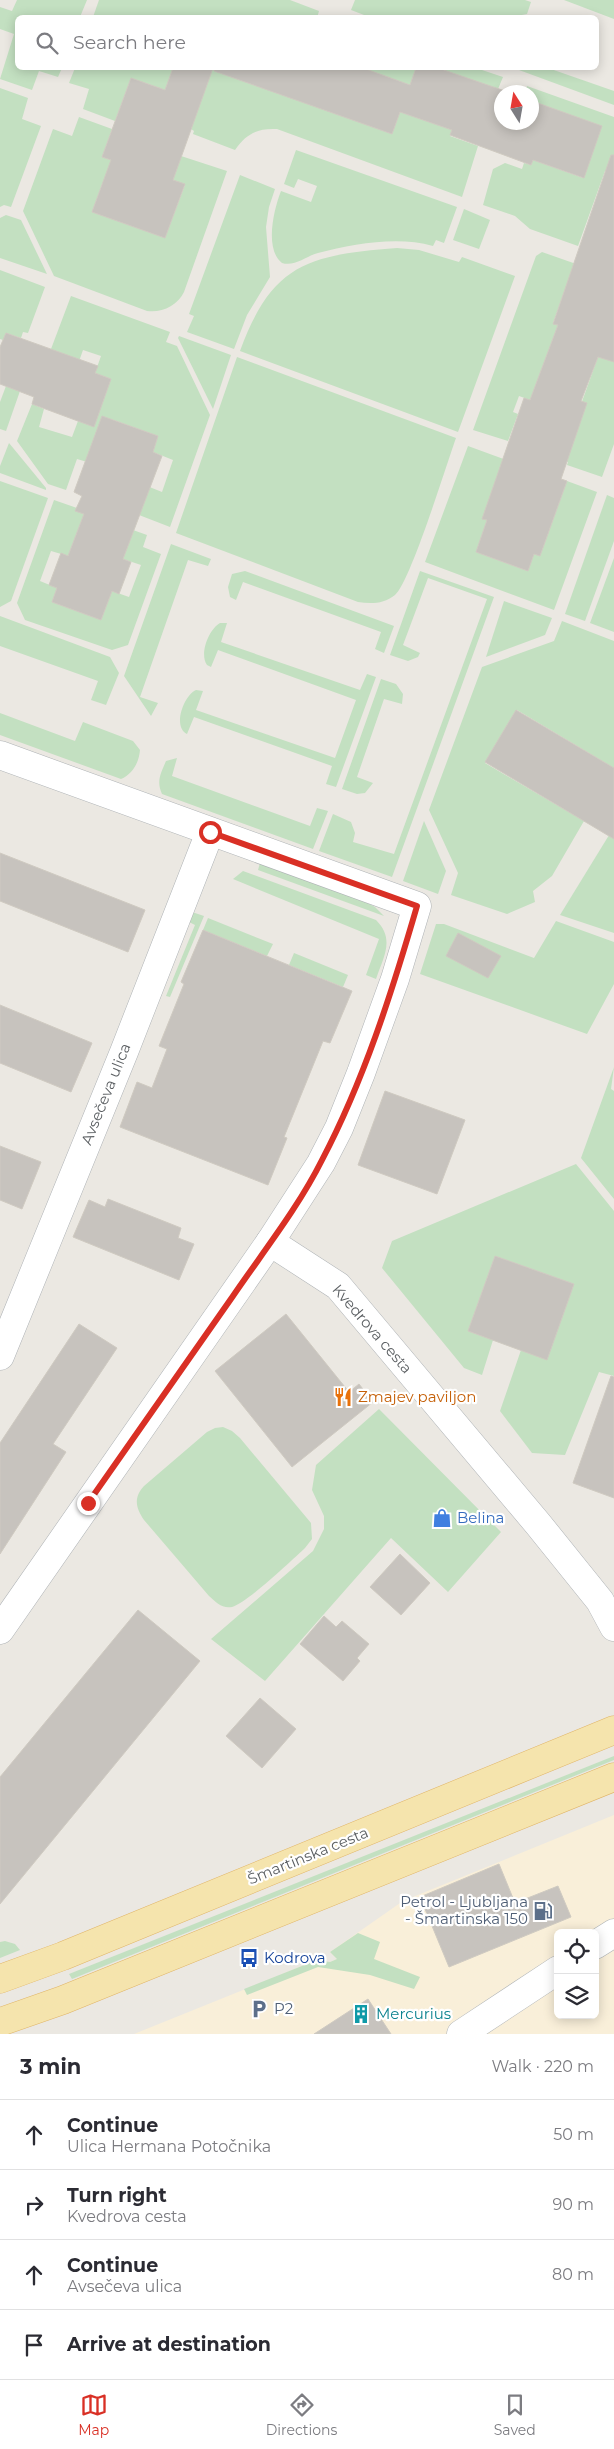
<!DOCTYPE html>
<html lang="en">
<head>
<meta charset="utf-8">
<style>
  :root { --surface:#fff; --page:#f2f2f3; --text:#2b2b33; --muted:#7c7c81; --line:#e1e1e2; --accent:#d93025 }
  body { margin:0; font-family:Montserrat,sans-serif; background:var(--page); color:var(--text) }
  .controls { position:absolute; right:15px; bottom:15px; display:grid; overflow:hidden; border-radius:8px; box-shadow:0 2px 12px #0003 }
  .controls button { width:45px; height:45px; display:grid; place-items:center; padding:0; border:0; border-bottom:1px solid var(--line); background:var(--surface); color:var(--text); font:25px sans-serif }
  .compass { position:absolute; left:494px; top:85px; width:45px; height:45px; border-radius:50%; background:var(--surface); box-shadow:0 2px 12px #0003; rotate:349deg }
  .stop { position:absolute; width:15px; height:15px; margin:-11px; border:4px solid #d93025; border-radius:50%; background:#fff }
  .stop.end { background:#d93025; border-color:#fff; box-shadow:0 1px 5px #0008 }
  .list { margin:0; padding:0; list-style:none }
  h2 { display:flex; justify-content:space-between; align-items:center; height:65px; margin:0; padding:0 20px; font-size:21px }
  h2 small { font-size:16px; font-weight:400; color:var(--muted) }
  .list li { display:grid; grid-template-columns:32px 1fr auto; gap:15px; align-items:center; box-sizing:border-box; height:70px; padding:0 20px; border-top:1px solid var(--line) }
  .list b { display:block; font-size:19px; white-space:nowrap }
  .list p { margin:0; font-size:16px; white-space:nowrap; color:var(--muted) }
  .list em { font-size:16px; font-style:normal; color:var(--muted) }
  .icon { flex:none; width:28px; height:28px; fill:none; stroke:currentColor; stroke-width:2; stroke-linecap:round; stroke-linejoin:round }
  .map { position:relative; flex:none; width:614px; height:2034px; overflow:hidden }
  .search { position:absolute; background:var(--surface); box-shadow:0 2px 12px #0003; left:15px; right:15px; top:15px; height:55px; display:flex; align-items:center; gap:12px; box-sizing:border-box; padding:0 18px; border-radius:8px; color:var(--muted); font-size:19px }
  .sheet { height:345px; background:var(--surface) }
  nav { display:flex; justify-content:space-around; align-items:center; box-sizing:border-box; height:70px; border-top:1px solid var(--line); background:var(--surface); font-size:14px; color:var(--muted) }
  nav a { display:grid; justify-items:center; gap:2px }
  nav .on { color:var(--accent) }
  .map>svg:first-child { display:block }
  .commercial { fill:#f9efd9; fill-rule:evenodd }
  .green { fill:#c3e0c1 }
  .building { fill:#c7c3be; stroke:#cfcac1 }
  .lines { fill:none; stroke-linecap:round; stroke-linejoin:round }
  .minor-casing { stroke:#afb3b6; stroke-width:29 }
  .major-casing { stroke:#e0b466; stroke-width:29 }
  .minor { stroke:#fff; stroke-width:28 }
  .major { stroke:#f5e4ad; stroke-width:28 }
  .route { stroke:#d93025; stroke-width:6 }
  .labels { text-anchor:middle; stroke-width:4.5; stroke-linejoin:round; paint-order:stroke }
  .street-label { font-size:15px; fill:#5a5e61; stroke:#fff }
  .food-label { font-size:15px; fill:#c56008; stroke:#fff; text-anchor:start }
  .shop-label { font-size:15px; fill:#366cbe; stroke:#fff; text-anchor:start }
  .service-label { font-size:15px; fill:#4e5e75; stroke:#fff; text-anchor:end }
  .transit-label { font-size:15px; fill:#164399; stroke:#fff; text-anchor:start }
  .culture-label { font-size:15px; fill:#0d838f; stroke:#fff; text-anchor:start }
</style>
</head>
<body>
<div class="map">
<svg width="614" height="2034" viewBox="0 0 614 2034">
  <rect width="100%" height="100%" fill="#ebe8e2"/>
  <path class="commercial" d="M614 1815V2034H134L317 1960 330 1962 337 1959 330 1952 403 1901ZM558 1933H595V2015H558Z"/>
  <g class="green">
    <path d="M17 0H87L80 17 18 18V68H62L58 77 39 71 32 90 0 79 14 34 0 29V7L12 11Z"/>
    <path d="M99 0H290L319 11 317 18 93 17Z"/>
    <path d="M355 0H525L531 2 527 14 511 17 372 18 351 10Z"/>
    <path d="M564 0H614V19Z"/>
    <path d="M75 68H173L165 90 131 78 115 121 83 109 89 89 69 83Z"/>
    <path d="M208 68 392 134 400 112 452 130 450 136 478 146 462 197 277 129C257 128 246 134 235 150L193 134 194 131 191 129Z"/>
    <path d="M358 68H416L410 85 382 75 375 93 352 85Z"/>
    <path d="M439 68H476L503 77 498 89H439L446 70Z"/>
    <path d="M520 68H548L614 91V105L519 70Z"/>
    <path d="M527 86 614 117V174L605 171 578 246 530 229 515 216 483 205 493 169 505 163 522 169 524 163 531 165 533 160 583 178 550 108 532 101V92H525Z"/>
    <path d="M0 88 28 98 22 119 41 126 11 207 4 205 0 207Z"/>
    <path d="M79 117 112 129 102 157 135 169 126 193 102 184 92 212 165 238 185 185 173 180 181 156 227 171 184 292C177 306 162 313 147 311L54 276 23 211 53 129 72 136Z"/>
    <path d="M296 150 457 207 444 243 436 240 433 246C397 236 354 244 318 253 306 256 295 267 282 263 264 249 274 209 281 191L311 202 317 186 298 179 294 188 284 184Z"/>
    <path d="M240 175 275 189 269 207 266 227 270 277 247 315 234 349 187 332 194 316 189 314Z"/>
    <path d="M464 209 490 220 479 249 453 240Z"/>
    <path d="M6 215 21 220 47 274 0 258V218Z"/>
    <path d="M397 248 419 250 459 262 462 257 515 276 458 432 240 351C272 263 309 255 397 248Z"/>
    <path d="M542 252 579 265 564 292 553 323 558 325 530 400 519 396 513 412 518 414 508 441 473 430 536 256Z"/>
    <path d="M0 270 45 287 28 333 23 332 21 338 6 333 3 340 0 339Z"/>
    <path d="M71 296 170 332 166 342 177 346 210 415 170 527 139 515 142 484 162 492 173 460 153 452 158 436 111 419 94 464 77 459 66 490 48 484 17 441 32 404 44 409 39 427 72 437 78 421 94 426 111 379 95 373 101 356 83 350 77 367 51 349Z"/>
    <path d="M179 336 231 355 213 409 178 338Z"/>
    <path d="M614 350V444L602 477 567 465 568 462 561 460 598 357Z"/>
    <path d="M237 357 456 438C447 463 410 583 395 595 384 604 371 604 358 602L176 533Z"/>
    <path d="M6 386 20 391 6 431 0 429V402Z"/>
    <path d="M9 443 46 488V490L0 473V466Z"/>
    <path d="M468 446 509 461 483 519 487 520 476 552 528 571 534 554 540 556 567 481 597 492 554 610 425 562Z"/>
    <path d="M0 481 48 498 11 601 0 607Z"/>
    <path d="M607 495 614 498V541L585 621 565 614Z"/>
    <path d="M54 500 77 508 84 514 68 556 51 551 40 581 57 588 52 602 101 620 112 591 129 597 141 565 123 559 133 530 147 535 143 547 161 554 128 645 112 650 25 620 17 603Z"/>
    <path d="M171 544 211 559 208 566 188 560 140 697 158 703 151 716 124 676Z"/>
    <path d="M614 558V632L590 623Z"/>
    <path d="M245 571 394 626 384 653 375 649 381 632 243 582 236 600 230 597 228 587 232 574Z"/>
    <path d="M420 571 494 597 392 877 319 851 333 814 351 822 355 833 353 842 394 854 487 599 428 578 403 645 420 653 418 657 408 661 390 655Z"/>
    <path d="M504 601 552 618 545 635 486 657Z"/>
    <path d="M0 616 110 657 119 673 106 705 91 700 98 681 0 646Z"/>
    <path d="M562 621 614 641V768L517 710 485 763 584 821 552 876 533 891 535 902 507 914 451 895 458 873 429 810 482 667 554 641Z"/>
    <path d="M220 623H227L221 642 360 690 367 674 376 677 336 787 326 784 332 766 194 717 187 734C172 727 184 695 196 690L203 691 196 710 335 758 356 700 218 650 211 667 207 665C199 654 209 629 220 623Z"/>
    <path d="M381 679 396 684 403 694 402 704 384 699 357 777 373 783 365 793 357 794 342 789Z"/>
    <path d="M0 713 75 741 83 722 133 741 140 750C139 762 133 774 121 779L0 735Z"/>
    <path d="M177 758 172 776 310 826 317 808 328 811 313 849 162 794C156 781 161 773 166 761Z"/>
    <path d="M424 821 446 871 438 894 403 881Z"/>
    <path d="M614 827V933L560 915Z"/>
    <path d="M260 863 364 901 375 907 384 916 258 870Z"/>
    <path d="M243 871 376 920C395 939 384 956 376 979L366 975 379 939 233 879Z"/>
    <path d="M192 912 204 916 170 997 166 996 195 925 189 922Z"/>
    <path d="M208 918 273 944 267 956 203 930Z"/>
    <path d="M556 921 614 942V984L587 1034 420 974 436 924H444L534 958Z"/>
    <path d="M294 953 348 975 343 987 289 965Z"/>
    <path d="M614 1067 611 1089 614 1091V1199L581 1158Z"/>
    <path d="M576 1164 614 1211V1376L599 1372 565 1455 532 1453 500 1411 521 1350 547 1359 574 1284 495 1256 468 1331 493 1340 482 1375 464 1368 382 1268 392 1241Z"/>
    <path d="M379 1409 501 1532 448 1592 391 1538 265 1681 211 1639 313 1551 324 1529V1516L312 1490 316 1465Z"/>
    <path d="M223 1427 232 1431 240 1438 311 1523 312 1539 305 1548C292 1560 247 1603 232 1607 222 1609 216 1602 209 1596L144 1520C136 1508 133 1498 144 1486L207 1432 215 1428Z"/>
    <path d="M614 1756V1760L72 1979 69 1974Z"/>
    <path d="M358 1933 380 1942 374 1959 420 1977 414 1989 370 1975 318 1967 247 1995 244 1989 317 1960 330 1962 337 1959 330 1952Z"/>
    <path d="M5 1941 15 1944 20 1950 0 1958V1942Z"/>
  </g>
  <g class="building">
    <path d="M173 68H213L173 180 185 184 165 238 92 212 111 160 102 157 131 78 165 90Z"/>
    <path d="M214 68H363L410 85 416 68H438L508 92H502V122H532V101L602 126 584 178 533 160 531 165 450 135 452 130 400 112 392 134 214 71Z"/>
    <path d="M611 155H614V362L598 357 581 401 587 403 561 479 567 481 540 556 534 554 528 571 476 552 487 520 482 519 524 398 530 400 558 325 553 324Z"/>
    <path d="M6 333 98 366 95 373 111 379 94 427 32 404 34 397 0 384V347Z"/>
    <path d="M102 416 158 436 153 452 162 456 123 559 131 562 119 594 112 591 101 620 52 602 57 588 49 585 61 553 68 556 84 514 75 511 82 496 74 492Z"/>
    <path d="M516 710 614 768V839L485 762Z"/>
    <path d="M0 853 145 910 128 952 0 901Z"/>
    <path d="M203 930 352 991 330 1043 323 1041 284 1137 287 1138 268 1185 120 1127 137 1082 152 1088 167 1049 159 1046 184 984 181 982Z"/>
    <path d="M458 933 501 956 488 978 446 956Z"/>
    <path d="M0 1005 92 1043 71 1092 0 1063Z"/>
    <path d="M385 1091 465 1120 437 1194 358 1165Z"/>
    <path d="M0 1146 41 1162 22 1209 0 1200Z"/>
    <path d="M108 1199 181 1228 178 1238 194 1244 179 1280 73 1237 89 1200 105 1207Z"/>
    <path d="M495 1256 574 1284 547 1360 468 1331Z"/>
    <path d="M286 1314 349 1392 359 1384 373 1402 292 1467 215 1371Z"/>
    <path d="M79 1324 117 1348 53 1444 66 1452 0 1554V1443Z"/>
    <path d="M611 1376 614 1377V1498L573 1483Z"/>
    <path d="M400 1554 430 1583 401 1615 370 1587Z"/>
    <path d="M138 1610 200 1661 0 1904V1777Z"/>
    <path d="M324 1616 336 1627 342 1621 369 1644 357 1658 360 1661 343 1681 300 1644Z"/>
    <path d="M260 1698 296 1729 262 1768 226 1736Z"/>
    <path d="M499 1864 515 1903 558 1886 571 1917 449 1967 420 1897Z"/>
    <path d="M368 1999 391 2034H314Z"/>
  </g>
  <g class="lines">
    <g class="minor-casing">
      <g id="minor">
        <path d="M0 755 417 906 395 979 361 1073 339 1128 321 1163 270 1242 0 1630"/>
        <path d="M270 1242 338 1286 538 1524 600 1601 614 1627"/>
        <path d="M0 1356 124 1052 210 832"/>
        <path d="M595 1945 614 1933"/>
        <path d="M461 2034 558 1970"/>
      </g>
    </g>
    <g class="major-casing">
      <g id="major">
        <path d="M0 1979 63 1956 614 1730"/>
        <path d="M0 2022 63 2000 614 1777"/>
      </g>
    </g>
    <use href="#minor" class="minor"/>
    <use href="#major" class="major"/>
  </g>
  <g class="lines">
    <path class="route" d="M88 1503C136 1434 184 1365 233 1296 263 1252 298 1208 322 1160 364 1080 392 992 417 906L210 832"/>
  </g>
  <defs>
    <g id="restaurant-bare" transform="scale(1.5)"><path d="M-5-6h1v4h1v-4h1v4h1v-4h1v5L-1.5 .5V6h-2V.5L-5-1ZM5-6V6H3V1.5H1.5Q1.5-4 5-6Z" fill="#e8710a" stroke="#fff" stroke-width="2.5" paint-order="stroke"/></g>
    <g id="shop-bare" transform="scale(1.5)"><path d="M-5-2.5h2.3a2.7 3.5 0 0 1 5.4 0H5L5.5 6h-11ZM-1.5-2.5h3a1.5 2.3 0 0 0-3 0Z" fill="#3f7fe0" stroke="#fff" stroke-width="2.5" paint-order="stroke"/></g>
    <g id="fuel-bare" transform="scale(1.5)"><path d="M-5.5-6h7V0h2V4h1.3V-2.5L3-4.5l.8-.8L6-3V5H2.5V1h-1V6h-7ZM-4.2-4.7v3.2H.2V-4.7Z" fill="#5c6f8a" stroke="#fff" stroke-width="2.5" paint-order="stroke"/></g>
    <g id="bus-bare" transform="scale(1.5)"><path d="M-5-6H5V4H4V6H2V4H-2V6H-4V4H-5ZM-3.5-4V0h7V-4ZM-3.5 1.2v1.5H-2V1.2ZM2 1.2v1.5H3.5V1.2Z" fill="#1a4fb4" stroke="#fff" stroke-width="2.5" paint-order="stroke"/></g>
    <g id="parking-bare" transform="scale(1.5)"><path d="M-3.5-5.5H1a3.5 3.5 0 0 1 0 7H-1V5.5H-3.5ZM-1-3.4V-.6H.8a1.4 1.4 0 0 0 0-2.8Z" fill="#5c6f8a" stroke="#fff" stroke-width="2.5" paint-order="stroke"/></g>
    <g id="building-bare" transform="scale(1.5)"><path d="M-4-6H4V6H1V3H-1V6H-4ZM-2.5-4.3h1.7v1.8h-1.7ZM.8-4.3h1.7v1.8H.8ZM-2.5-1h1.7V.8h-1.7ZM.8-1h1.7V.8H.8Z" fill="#0f9aa8" stroke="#fff" stroke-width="2.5" paint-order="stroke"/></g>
  </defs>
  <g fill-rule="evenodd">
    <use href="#restaurant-bare" x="343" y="1397"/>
    <use href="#shop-bare" x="442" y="1518"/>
    <use href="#fuel-bare" x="543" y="1911"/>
    <use href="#bus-bare" x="249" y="1958"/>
    <use href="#parking-bare" x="259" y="2009"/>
    <use href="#building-bare" x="361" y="2014"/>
  </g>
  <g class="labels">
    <g class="street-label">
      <text transform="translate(106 1094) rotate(-68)" y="5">Avsečeva ulica</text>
      <text transform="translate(372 1329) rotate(49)" y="5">Kvedrova cesta</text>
      <text transform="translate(308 1856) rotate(-22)" y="5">Šmartinska cesta</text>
    </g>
    <g class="food-label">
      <text x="358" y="1402">Zmajev paviljon</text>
    </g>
    <g class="shop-label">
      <text x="457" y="1523">Belina</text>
    </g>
    <g class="service-label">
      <text x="528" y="1907">Petrol - Ljubljana<tspan x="528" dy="17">- Šmartinska 150</tspan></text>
      <text x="274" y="2014" text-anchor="start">P2</text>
    </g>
    <g class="transit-label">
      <text x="264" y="1963">Kodrova</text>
    </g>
    <g class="culture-label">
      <text x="376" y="2019">Mercurius</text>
    </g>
  </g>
</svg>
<div class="controls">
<button><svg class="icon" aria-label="locate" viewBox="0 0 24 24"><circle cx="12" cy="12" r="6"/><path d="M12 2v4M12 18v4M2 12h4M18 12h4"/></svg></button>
<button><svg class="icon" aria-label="layers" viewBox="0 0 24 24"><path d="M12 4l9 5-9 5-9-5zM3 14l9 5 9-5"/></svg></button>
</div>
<svg class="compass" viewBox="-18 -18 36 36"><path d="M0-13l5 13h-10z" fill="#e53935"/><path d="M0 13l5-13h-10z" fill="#7c7c81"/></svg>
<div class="stop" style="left:210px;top:832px"></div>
<div class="stop end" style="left:88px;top:1503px"></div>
<div class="search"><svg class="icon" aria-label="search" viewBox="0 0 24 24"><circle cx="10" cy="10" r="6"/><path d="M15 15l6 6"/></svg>Search here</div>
</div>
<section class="sheet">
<h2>3 min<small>Walk · 220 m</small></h2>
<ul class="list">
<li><svg class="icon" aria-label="ahead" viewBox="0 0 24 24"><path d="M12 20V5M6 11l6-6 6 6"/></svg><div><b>Continue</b><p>Ulica Hermana Potočnika</p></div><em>50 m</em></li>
<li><svg class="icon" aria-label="right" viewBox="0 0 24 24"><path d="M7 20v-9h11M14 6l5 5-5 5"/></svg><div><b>Turn right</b><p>Kvedrova cesta</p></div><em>90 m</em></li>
<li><svg class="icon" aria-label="ahead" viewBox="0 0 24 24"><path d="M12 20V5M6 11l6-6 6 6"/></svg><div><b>Continue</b><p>Avsečeva ulica</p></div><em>80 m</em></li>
<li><svg class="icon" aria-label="arrive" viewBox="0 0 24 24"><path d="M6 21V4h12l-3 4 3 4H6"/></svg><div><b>Arrive at destination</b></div></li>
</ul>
</section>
<nav>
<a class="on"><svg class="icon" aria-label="map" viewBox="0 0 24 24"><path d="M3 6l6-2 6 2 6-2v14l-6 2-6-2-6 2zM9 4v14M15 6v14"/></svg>Map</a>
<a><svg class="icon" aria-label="directions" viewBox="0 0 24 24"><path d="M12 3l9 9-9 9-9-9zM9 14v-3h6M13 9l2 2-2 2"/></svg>Directions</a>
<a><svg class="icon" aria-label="saved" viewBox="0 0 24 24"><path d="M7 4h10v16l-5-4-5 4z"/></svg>Saved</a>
</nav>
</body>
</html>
